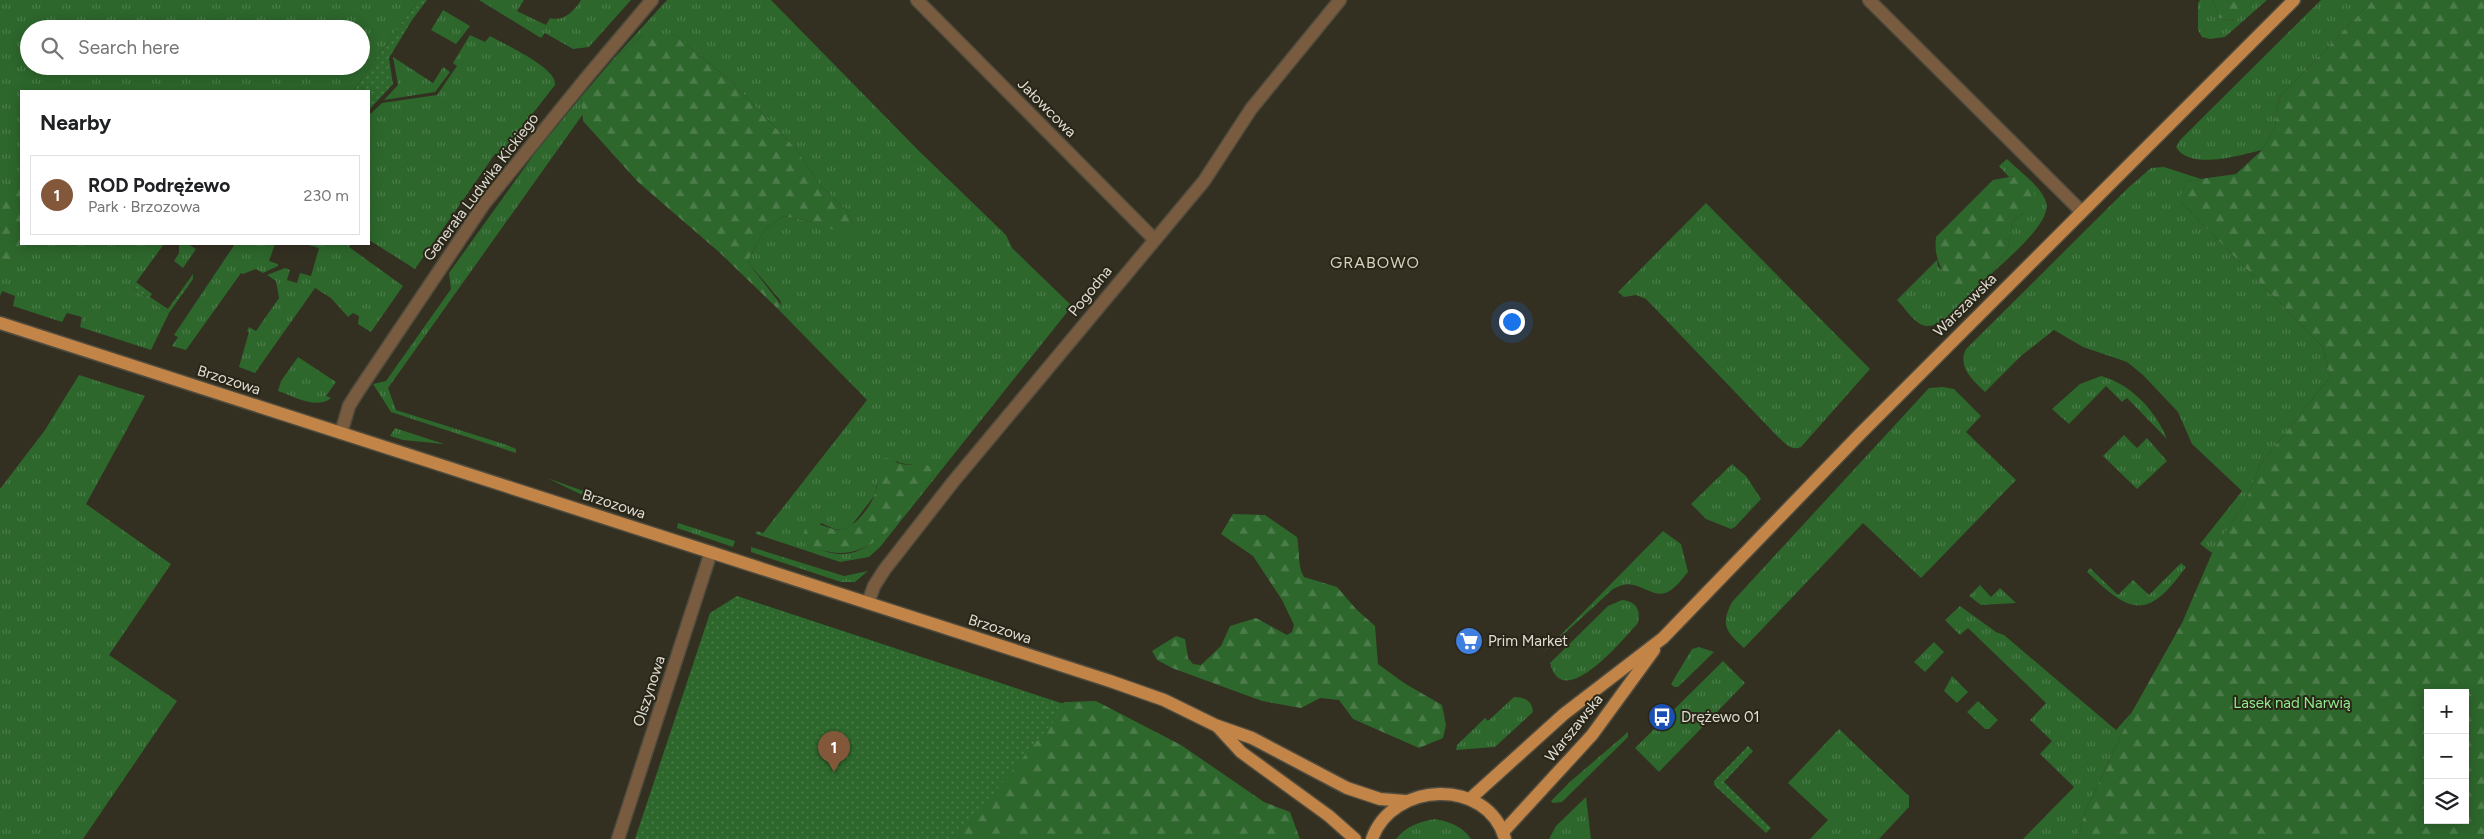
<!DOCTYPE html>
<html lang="en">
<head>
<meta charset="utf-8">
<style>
  :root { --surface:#fff; --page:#f6f6f6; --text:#202124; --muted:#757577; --line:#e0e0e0; --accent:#83583a }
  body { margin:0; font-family:Figtree,sans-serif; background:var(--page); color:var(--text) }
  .controls { position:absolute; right:15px; bottom:15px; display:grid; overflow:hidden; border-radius:0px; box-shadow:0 2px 12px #0003 }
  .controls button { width:45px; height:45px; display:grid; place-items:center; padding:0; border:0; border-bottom:1px solid var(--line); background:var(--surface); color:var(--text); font:25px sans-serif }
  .you { position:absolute; left:1511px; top:321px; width:18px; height:18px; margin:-12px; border:4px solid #fff; border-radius:50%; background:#1a73e8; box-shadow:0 0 0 8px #1a73e833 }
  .badge { display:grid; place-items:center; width:32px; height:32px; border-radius:50%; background:var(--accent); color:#fff; font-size:16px; font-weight:700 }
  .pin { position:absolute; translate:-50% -41px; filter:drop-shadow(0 1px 2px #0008) }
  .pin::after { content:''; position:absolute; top:26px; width:18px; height:15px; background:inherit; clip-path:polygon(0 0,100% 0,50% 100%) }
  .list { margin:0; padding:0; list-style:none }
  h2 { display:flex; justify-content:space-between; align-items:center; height:65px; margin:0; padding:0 20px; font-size:21px }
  h2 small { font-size:16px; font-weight:400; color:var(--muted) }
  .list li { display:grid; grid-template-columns:32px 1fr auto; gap:15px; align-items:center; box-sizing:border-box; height:80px; margin:0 10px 10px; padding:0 10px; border:1px solid var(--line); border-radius:0px }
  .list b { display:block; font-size:19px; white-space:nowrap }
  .list p { margin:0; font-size:16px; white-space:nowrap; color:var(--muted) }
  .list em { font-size:16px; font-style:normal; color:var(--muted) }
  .icon { flex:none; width:28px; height:28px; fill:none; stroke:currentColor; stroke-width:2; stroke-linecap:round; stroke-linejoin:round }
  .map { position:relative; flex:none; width:2484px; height:839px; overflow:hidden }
  .search { position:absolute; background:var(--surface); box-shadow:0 2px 12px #0003; left:20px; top:20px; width:350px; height:55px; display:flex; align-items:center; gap:12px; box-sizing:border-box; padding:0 18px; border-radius:28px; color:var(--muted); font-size:19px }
  .panel { position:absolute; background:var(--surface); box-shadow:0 2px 12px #0003; left:20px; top:90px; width:350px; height:155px; border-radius:0px }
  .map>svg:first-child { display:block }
  .grass { fill:url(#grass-tufts); fill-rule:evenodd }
  .forest { fill:url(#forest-firs); fill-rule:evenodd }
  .garden { fill:url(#garden-dots) }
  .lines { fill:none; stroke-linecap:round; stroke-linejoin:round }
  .minor-casing { stroke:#4f4b3e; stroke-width:15 }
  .major-casing { stroke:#4f4b3e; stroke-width:15 }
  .minor { stroke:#795c3f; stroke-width:12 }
  .major { stroke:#c28547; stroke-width:12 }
  .labels { text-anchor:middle; stroke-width:4; stroke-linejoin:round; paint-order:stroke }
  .street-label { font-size:15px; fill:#e0ddd4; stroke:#292517 }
  .poi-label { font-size:15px; fill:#e0ddd4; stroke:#292517; text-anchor:start }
  .park-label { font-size:15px; fill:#8eeb8b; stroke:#292517 }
  .neighbourhood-label { font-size:16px; letter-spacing:1px; fill:#d5d0be; stroke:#292517 }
</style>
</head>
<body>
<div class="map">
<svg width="2484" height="839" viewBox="0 0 2484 839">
  <defs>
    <pattern id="grass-tufts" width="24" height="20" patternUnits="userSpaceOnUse" patternTransform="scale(1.25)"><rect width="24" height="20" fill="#2d672c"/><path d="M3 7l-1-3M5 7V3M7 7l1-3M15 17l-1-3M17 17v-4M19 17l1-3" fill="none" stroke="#4b7c4a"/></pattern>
    <pattern id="forest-firs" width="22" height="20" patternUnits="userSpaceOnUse" patternTransform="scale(1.25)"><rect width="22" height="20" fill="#2d672c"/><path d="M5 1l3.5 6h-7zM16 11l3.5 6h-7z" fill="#4b7c4a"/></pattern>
    <pattern id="garden-dots" width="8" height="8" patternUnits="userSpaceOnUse" patternTransform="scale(1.25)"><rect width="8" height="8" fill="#2d672c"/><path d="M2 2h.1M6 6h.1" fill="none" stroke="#4b7c4a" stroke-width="1.8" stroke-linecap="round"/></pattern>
  </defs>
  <rect width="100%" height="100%" fill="#332f21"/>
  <g class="grass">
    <path d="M0 0H418L353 91H21V244H164L132 288 169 313 151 350 80 327 82 317 67 313 62 322 13 306 15 296 2 291 0 296ZM29 29H361V66H29Z"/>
    <path d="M479 0H524L517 11 546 25 550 18C564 22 574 11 581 0H631L589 47 573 49 545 33 541 38Z"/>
    <path d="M667 0H771L918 150 1006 235 1012 248 1072 306 880 547 869 557 840 562 756 534 757 531 763 533 867 400 777 308 782 306 780 300 750 265 749 259 764 230 784 216 812 222 854 226 846 210 820 185 796 149 730 80 673 34H644L615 57ZM896 461C911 469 915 458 932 470L934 475C913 501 878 555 841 554 830 554 818 549 807 545L821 523 834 529 842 530 851 526 875 495 877 484Z"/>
    <path d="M2200 0H2213L2219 18 2235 21 2254 0H2267L2225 37 2210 39 2202 37 2198 30V3Z"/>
    <path d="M2321 0H2373L2279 98 2275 127 2262 150C2241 155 2189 171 2176 147L2180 140Z"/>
    <path d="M443 10 470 26 456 44 431 30Z"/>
    <path d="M470 35 485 42 490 36C504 44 558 68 555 85L501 154H495L415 269 369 240V115L382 103 437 95 457 66 453 63Z"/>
    <path d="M393 57 433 83 443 67 450 72 435 92 384 100 398 85Z"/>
    <path d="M581 97 583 114 388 388 396 410 507 445 516 449V453L391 412 373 384 386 381 451 289 449 273 535 153Z"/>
    <path d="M2007 159C2019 171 2041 186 2046 202 2053 223 2002 263 1988 277L2008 249 2012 222 2026 211 2015 176 2009 177 1999 166Z"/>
    <path d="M2164 167 2201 179 2186 181 2180 201 2323 347 2330 377 2260 465 2245 503 2212 553 2200 544 2242 491 2192 444 2178 412 2143 375 2127 362 2083 347 2054 330 2021 356 1985 392C1973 380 1957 367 1966 349L2128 188 2151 168Z"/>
    <path d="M1706 203 1870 369 1801 447C1791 451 1786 444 1778 437L1646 299 1636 295 1624 297 1618 292Z"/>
    <path d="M179 244H188L196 249 183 268 174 261 179 253Z"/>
    <path d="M235 244H275L269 261 278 264V266L263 273 256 269 243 274 241 273 186 350 172 346 178 337 174 335Z"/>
    <path d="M304 244H351L349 247 403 286 371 332 358 324 359 316 353 313 348 317 331 298 315 288 255 373 239 367 249 332 247 331 249 327 256 331 279 298 276 281 267 275 285 268 290 270 287 280 297 283 300 273 311 276 319 248Z"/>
    <path d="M1937 260 1938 266 1963 291 1972 292C1961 303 1940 332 1922 325 1913 321 1904 307 1897 300Z"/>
    <path d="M298 357 336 382 326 396 331 398C317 410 293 396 278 391L281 381Z"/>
    <path d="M79 375 145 396 86 504 171 564 109 655 177 701 83 839H0V489L45 430Z"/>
    <path d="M2101 376C2131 384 2156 411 2167 439L2127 398 2122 402 2106 386 2069 424 2052 409 2080 384Z"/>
    <path d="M1943 387 1954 389 1981 416 1966 432 2016 480 1921 578 1863 523 1744 648C1726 632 1720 625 1732 602L1929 388Z"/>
    <path d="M395 428 398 429 444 444 403 440 390 436Z"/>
    <path d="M2124 435 2137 448 2147 438 2167 461 2137 489 2103 456Z"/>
    <path d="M1732 464 1746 476 1761 499 1735 527 1731 529 1706 519 1691 504Z"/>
    <path d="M547 478 614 502 613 505 610 507 601 504Z"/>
    <path d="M678 523 735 541 733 547 677 528Z"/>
    <path d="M1663 531 1681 544 1688 572C1683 578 1677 586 1671 590 1657 600 1646 587 1633 585 1625 583 1620 586 1613 589L1542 654Z"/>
    <path d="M751 547 844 576 868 571 855 582H841L751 552Z"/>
    <path d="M2181 563 2186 567C2147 621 2131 614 2087 572L2090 568 2118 595 2133 580 2149 595Z"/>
    <path d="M1980 585 1991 597 2000 588 2016 603 1981 605 1969 596Z"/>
    <path d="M1622 600C1636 601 1641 610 1638 623 1624 638 1563 714 1550 663L1608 606Z"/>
    <path d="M1960 606 1996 632 2004 635 2116 730 2132 712 2086 810 2077 839H2023L2074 787 2040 754 2052 741 2030 720 2046 703 1968 628 1960 635 1945 620Z"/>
    <path d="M1934 642 1944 652 1925 672 1914 662Z"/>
    <path d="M1699 647 1714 652 1678 687H1674L1671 684 1692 649Z"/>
    <path d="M1723 661 1745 683 1659 772 1635 748Z"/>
    <path d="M1952 676 1968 692 1957 703 1944 691Z"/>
    <path d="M1514 697C1525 697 1532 701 1533 712L1495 747 1456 750 1457 745 1485 718 1488 721Z"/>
    <path d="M1978 701 1998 720 1989 729H1985L1967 712Z"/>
    <path d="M1839 729 1909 796V807L1879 839H1810L1828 820 1788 783Z"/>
    <path d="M1628 732V737L1562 802 1553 803 1551 801 1571 781Z"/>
    <path d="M1586 797 1591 839H1549L1556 826Z"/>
    <path d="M1435 819C1450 822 1462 826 1471 839H1396C1406 826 1419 822 1435 819Z"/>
  </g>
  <g class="forest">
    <path d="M2213 0H2254L2236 21 2219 18Z"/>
    <path d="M2373 0H2484V839H2077L2086 810 2132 712 2182 623 2213 551 2245 503 2260 465 2330 377 2323 347 2179 200 2186 181 2236 174 2262 150 2275 127 2279 98ZM2428 693H2465V820H2428Z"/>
    <path d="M644 34H673L730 80 796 149 820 185 846 210 854 226 850 236 812 222 784 216 764 230 749 259 750 265 782 306 777 308 719 252 638 182 583 121 581 97 615 57Z"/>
    <path d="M2015 176C2029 179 2034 186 2035 199L2026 211 2012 222 2008 249 1988 277 1972 292 1963 291C1944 278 1933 261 1936 237L1993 180Z"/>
    <path d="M21 178V241L17 247 6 276 0 279V189L5 184 18 181Z"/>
    <path d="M887 458C892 460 897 463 902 464 914 467 928 456 934 475 909 507 877 561 830 552 820 550 810 548 802 541L805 529 809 523C821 523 831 530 840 530 854 529 871 506 875 494 879 483 877 470 882 459Z"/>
    <path d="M1233 514 1265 515 1297 537C1300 550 1297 566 1304 577L1337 587 1356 609 1375 626 1378 664 1404 683 1442 705 1446 725 1443 738 1419 748 1353 719 1339 700 1320 698 1301 708 1262 701 1172 668 1157 660 1152 651 1176 636 1185 639 1188 658 1193 664 1201 665 1221 646 1230 626 1256 618 1287 635 1292 632 1294 625 1282 600 1253 556 1221 534Z"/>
    <path d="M1096 701 1181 745 1264 802 1290 812 1300 839H944L1064 702Z"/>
  </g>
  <g class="garden">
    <path d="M418 0H427L412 20 389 58 393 84 369 110V91H353Z"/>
    <path d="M193 274V279L169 313 132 288 136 282 152 294 150 297 168 309Z"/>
    <path d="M737 596 1067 705 955 839H635L710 613Z"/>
    <path d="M1748 746 1753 751 1724 782 1771 828 1766 833 1714 785V781Z"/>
  </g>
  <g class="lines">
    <g class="minor-casing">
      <g id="minor">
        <path d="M917 0 1154 239"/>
        <path d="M1869 0 2081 211"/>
        <path d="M341 433 349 406 357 393 484 204 587 77 652 0"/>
        <path d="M868 603 874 586 885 569 953 482 1204 181 1251 109 1340 0"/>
        <path d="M618 839 711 552"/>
      </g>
    </g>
    <g class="major-casing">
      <g id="major">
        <path d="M0 323 1110 681 1164 700 1215 725 1252 738 1347 788 1380 799 1405 801"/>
        <path d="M1217 726 1241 752 1329 816 1355 839"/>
        <path d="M1471 798 1564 714 1663 638 1861 433 2294 0"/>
        <path d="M1503 832 1592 735 1654 650"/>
        <path d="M1372 839C1392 781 1488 777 1505 839"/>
      </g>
    </g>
    <use href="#minor" class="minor"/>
    <use href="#major" class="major"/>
  </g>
  <defs>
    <g id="supermarket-disc" transform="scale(1.4375)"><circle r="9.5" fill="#3f7fe0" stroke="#292517"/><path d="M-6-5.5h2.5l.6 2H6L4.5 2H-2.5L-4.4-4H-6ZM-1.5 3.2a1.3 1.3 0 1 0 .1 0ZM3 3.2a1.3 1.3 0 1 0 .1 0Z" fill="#fff"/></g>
    <g id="bus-disc" transform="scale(1.4375)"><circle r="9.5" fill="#1a4fb4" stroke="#292517"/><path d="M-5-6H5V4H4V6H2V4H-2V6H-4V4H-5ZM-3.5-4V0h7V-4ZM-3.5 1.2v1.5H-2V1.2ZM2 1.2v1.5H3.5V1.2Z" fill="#fff"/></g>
  </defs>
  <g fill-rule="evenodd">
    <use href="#supermarket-disc" x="1469" y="641"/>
    <use href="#bus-disc" x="1662" y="717"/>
  </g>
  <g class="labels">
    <g class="street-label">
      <text transform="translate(1047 108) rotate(45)" y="5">Jałowcowa</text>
      <text transform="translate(481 187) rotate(-53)" y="5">Generała Ludwika Kickiego</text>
      <text transform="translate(1090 291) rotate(-51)" y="5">Pogodna</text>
      <text transform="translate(1965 305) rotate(-45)" y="5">Warszawska</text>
      <text transform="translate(229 380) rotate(18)" y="5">Brzozowa</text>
      <text transform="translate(614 504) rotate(18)" y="5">Brzozowa</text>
      <text transform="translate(1000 629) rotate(18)" y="5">Brzozowa</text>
      <text transform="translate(649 691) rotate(-72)" y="5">Olszynowa</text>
      <text transform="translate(1574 728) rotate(-51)" y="5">Warszawska</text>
    </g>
    <g class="poi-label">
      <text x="1488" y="646">Prim Market</text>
      <text x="1681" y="722">Drężewo 01</text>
    </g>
    <g class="park-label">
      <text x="2292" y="708">Lasek nad Narwią</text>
    </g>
    <g class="neighbourhood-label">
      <text x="1375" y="268">GRABOWO</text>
    </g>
  </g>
</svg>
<div class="controls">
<button>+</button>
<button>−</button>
<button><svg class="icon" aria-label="layers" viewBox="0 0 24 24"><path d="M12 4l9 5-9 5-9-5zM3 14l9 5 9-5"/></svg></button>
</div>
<div class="you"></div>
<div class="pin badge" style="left:834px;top:772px">1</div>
<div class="search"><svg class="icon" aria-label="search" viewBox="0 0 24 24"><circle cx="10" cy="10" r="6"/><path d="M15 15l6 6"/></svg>Search here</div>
<section class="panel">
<h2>Nearby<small></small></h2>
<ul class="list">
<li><span class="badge">1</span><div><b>ROD Podrężewo</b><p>Park · Brzozowa</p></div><em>230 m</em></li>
</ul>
</section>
</div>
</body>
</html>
